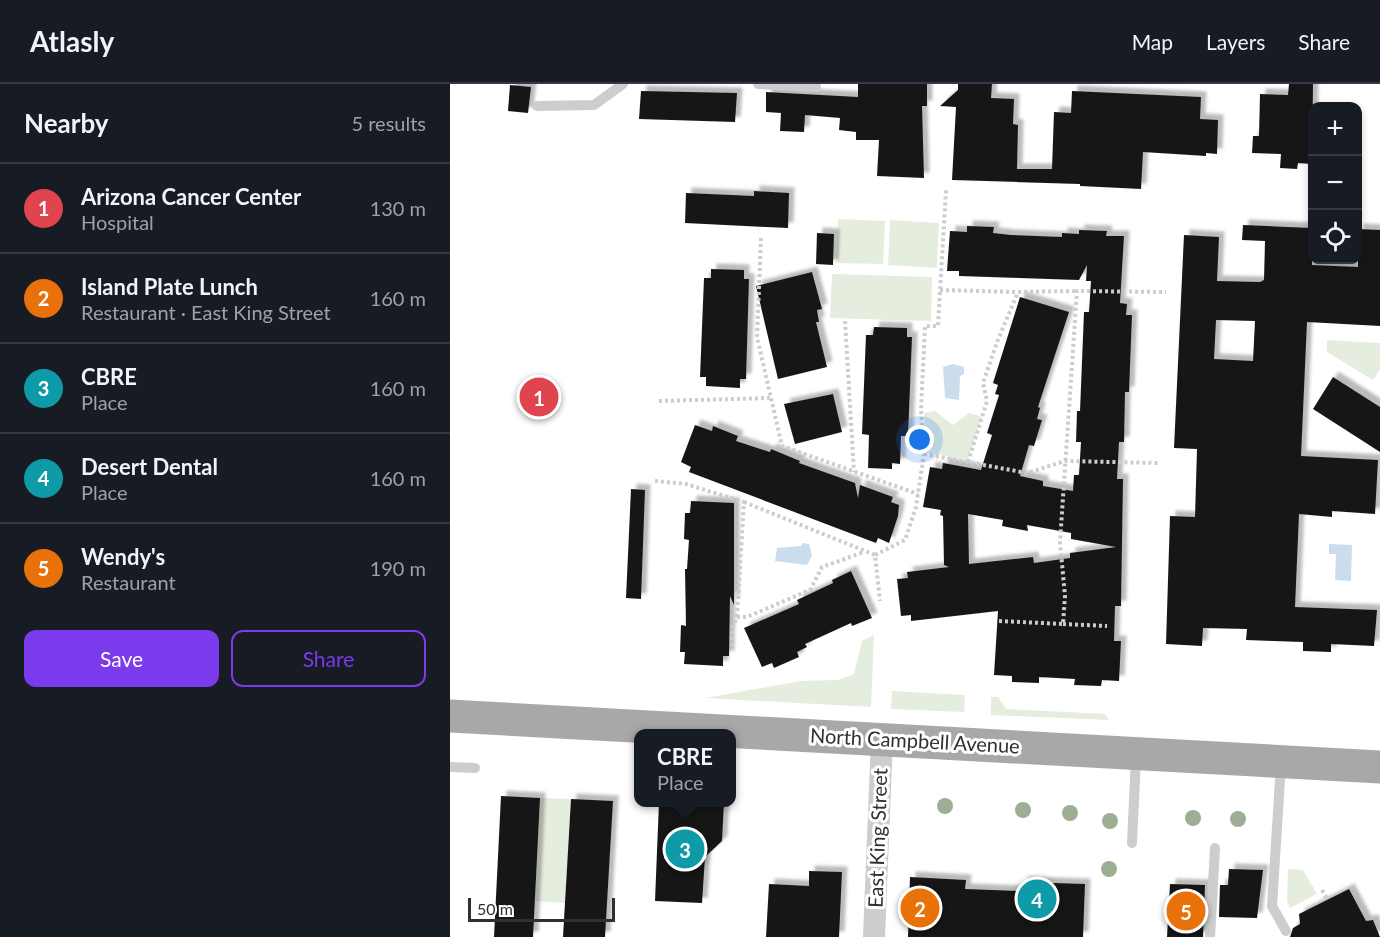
<!DOCTYPE html>
<html lang="en">
<head>
<meta charset="utf-8">
<style>
  :root { --surface:#171b24; --page:#20242c; --text:#f1f3f6; --muted:#9ea1a6; --line:#363941; --accent:#7c3aed }
  body { margin:0; font-family:Lato,sans-serif; background:var(--page); color:var(--text) }
  .controls { position:absolute; right:18px; top:18px; display:grid; overflow:hidden; border-radius:12px; box-shadow:0 3px 9px #0003 }
  .controls button { width:54px; height:54px; display:grid; place-items:center; padding:0; border:0; border-bottom:2px solid var(--line); background:var(--surface); color:var(--text); font:30px sans-serif }
  .scale { position:absolute; left:18px; bottom:15px; width:147px; box-sizing:border-box; padding-left:6px; border:3px solid #303030; border-top:0; font-size:16px; line-height:21px; white-space:nowrap; color:#303030; -webkit-text-stroke:4px #fff; paint-order:stroke }
  .you { position:absolute; left:470px; top:356px; width:21px; height:21px; margin:-15px; border:4px solid #fff; border-radius:50%; background:#1a73e8; box-shadow:0 0 0 9px #1a73e833 }
  .badge { display:grid; place-items:center; width:39px; height:39px; border-radius:50%; background:var(--accent); color:#fff; font-size:20px; font-weight:700 }
  .pin { position:absolute; translate:-50% -50%; border:3px solid #fff; box-shadow:0 2px 6px #0006 }
  .popup { position:absolute; left:184px; top:645px; width:102px; height:78px; box-sizing:border-box; display:grid; place-content:center; border-radius:12px; background:var(--surface); filter:drop-shadow(0 2px 4px #0005); font-size:20px; white-space:nowrap; color:var(--muted) }
  .popup b { font-size:22px; color:var(--text) }
  .popup::after { content:''; position:absolute; left:50%; top:100%; margin-left:-12px; border:12px solid transparent; border-top-color:var(--surface) }
  .list { margin:0; padding:0; list-style:none }
  h2 { display:flex; justify-content:space-between; align-items:center; height:78px; margin:0; padding:0 24px; font-size:26px }
  h2 small { font-size:20px; font-weight:400; color:var(--muted) }
  .list li { display:grid; grid-template-columns:39px 1fr auto; gap:18px; align-items:center; box-sizing:border-box; height:90px; padding:0 24px; border-top:2px solid var(--line) }
  .list b { display:block; font-size:22px; white-space:nowrap }
  .list p { margin:0; font-size:20px; white-space:nowrap; color:var(--muted) }
  .list em { font-size:20px; font-style:normal; color:var(--muted) }
  .actions { display:flex; gap:12px; padding:18px 24px }
  .actions a { flex:1; padding:14px 0; border:2px solid var(--accent); border-radius:12px; text-align:center; font-size:21px; color:var(--accent) }
  .actions .main { background:var(--accent); color:#fff }
  .icon { flex:none; width:33px; height:33px; fill:none; stroke:currentColor; stroke-width:2; stroke-linecap:round; stroke-linejoin:round }
  .map { position:relative; flex:none; width:930px; height:853px; overflow:hidden }
  header { display:flex; align-items:center; gap:36px; box-sizing:border-box; height:84px; padding:0 30px; background:var(--surface); border-bottom:2px solid var(--line) }
  header strong { font-size:28px }
  nav { display:flex; gap:33px; margin-inline-start:auto; font-size:21px }
  main { display:flex }
  aside { flex:1; background:var(--surface) }
  .map>svg:first-child { display:block }
  .green { fill:#e5eddf }
  .water { fill:#cbdcec }
  .building { fill:#171717; fill-rule:evenodd; filter:url(#shadow) }
  .lines { fill:none; stroke-linecap:round; stroke-linejoin:round }
  .path { stroke:#cdcdcd; stroke-width:4; stroke-dasharray:3 3; stroke-linecap:butt }
  .service { stroke:#cdcdcd; stroke-width:10 }
  .minor { stroke:#cdcdcd; stroke-width:22 }
  .primary { stroke:#a8a8a8; stroke-width:33 }
  .tree { fill:#9eae95 }
  .labels { text-anchor:middle; stroke-width:6; stroke-linejoin:round; paint-order:stroke }
  .street-label { font-size:20px; fill:#303030; stroke:#fff }
</style>
</head>
<body>
<header>
<strong>Atlasly</strong>
<nav><a>Map</a><a>Layers</a><a>Share</a></nav>
</header>
<main>
<aside>
<h2>Nearby<small>5 results</small></h2>
<ul class="list">
<li><span class="badge" style="background:#e0444e">1</span><div><b>Arizona Cancer Center</b><p>Hospital</p></div><em>130 m</em></li>
<li><span class="badge" style="background:#e8710a">2</span><div><b>Island Plate Lunch</b><p>Restaurant · East King Street</p></div><em>160 m</em></li>
<li><span class="badge" style="background:#0f9aa8">3</span><div><b>CBRE</b><p>Place</p></div><em>160 m</em></li>
<li><span class="badge" style="background:#0f9aa8">4</span><div><b>Desert Dental</b><p>Place</p></div><em>160 m</em></li>
<li><span class="badge" style="background:#e8710a">5</span><div><b>Wendy's</b><p>Restaurant</p></div><em>190 m</em></li>
</ul>
<div class="actions"><a class="main">Save</a><a>Share</a></div>
</aside>
<div class="map">
<svg width="930" height="853" viewBox="0 0 930 853">
  <defs>
    <filter id="shadow"><feDropShadow dx="5.5" dy="-5.5" stdDeviation="1.5" flood-color="#0004"/></filter>
  </defs>
  <rect width="100%" height="100%" fill="#fff"/>
  <g class="green">
    <path d="M388 135 435 137 433 180 386 179Z"/>
    <path d="M440 136 489 139 487 184 438 181Z"/>
    <path d="M382 190 482 193 481 237 380 234Z"/>
    <path d="M877 256 930 259V285L923 296 877 268Z"/>
    <path d="M485 327 503 341 519 329 532 333 518 375 477 369 474 329Z"/>
    <path d="M424 551 421 623 255 614 351 597 388 596 404 590 412 557Z"/>
    <path d="M442 607 515 611 514 628 441 625Z"/>
    <path d="M541 613H548L556 625 655 630 659 636 541 631Z"/>
    <path d="M90 714 121 715 115 819 85 817Z"/>
    <path d="M838 785 853 786 867 810 840 824 837 817Z"/>
  </g>
  <g class="water">
    <path d="M503 280 514 283V290L510 292 509 316 495 314 493 283Z"/>
    <path d="M353 459 359 460 362 472 357 481 325 477 327 464 351 462Z"/>
    <path d="M879 460 902 461 901 497 885 496 886 470H879Z"/>
  </g>
  <g class="building">
    <path d="M408 0H477V22H472L474 94 427 92 429 56H406V48L389 46 390 34 355 31 354 48 330 47 331 29 316 28V8L408 13Z"/>
    <path d="M508 0H542L541 14 564 15 563 40 568 41 567 85H602L604 28 621 29 622 7 751 13 750 35 768 36 767 70 756 69V72L693 68 691 105 630 102V100L502 96 506 23 490 22 508 6Z"/>
    <path d="M839 0H863L862 80 848 79 847 85 830 84 831 70 802 69 803 52H809L810 10 838 11Z"/>
    <path d="M60 1 81 3 78 29 58 27Z"/>
    <path d="M191 7 287 9 285 38 189 35Z"/>
    <path d="M304 107 339 109 338 144 235 139 236 109 304 112Z"/>
    <path d="M793 141 862 144V181L908 183V145L930 146V242L857 238 851 372 928 376 925 430 882 427V433L849 430 845 523 927 526 924 562 881 560V568L853 567V558L796 556 797 545 753 544 752 562 716 560 720 432 745 433 747 365 724 364 734 151 769 153 767 197 810 198 814 196 815 157 792 156ZM766 236 805 237 803 277 764 275Z"/>
    <path d="M517 142 544 143 543 149 561 151 612 153V149L629 150V146L657 147 656 152H674L670 219 677 220 676 231H682L679 308H675L674 358H669L667 395H673L671 522H665L664 557H671L669 597 652 596 651 602 624 601 625 595 589 593V599L562 598V592L544 591 548 527 461 537V531L451 532 447 495 458 494 457 488 499 483 494 481 493 432 490 431 491 426 473 423 480 383 492 385 493 379 531 386 542 351 537 349 549 311 545 310 548 301 543 299 570 213 619 228 588 323 590 324 587 335 592 336 584 362 579 361 570 392 593 397V402L623 407 624 391H629L631 358H626L627 327H630L634 228H639L641 197H636L637 181 629 196 509 192V187H497L500 147 517 148ZM518 430 553 436 552 442 578 447 577 441 621 449V455L666 463 620 469V474L584 479 583 473 519 480Z"/>
    <path d="M367 149 384 150 383 181 366 180Z"/>
    <path d="M261 185 294 186V195H299L296 295H290V304L256 302V293H250L254 194H261Z"/>
    <path d="M362 188 372 225 367 226 369 238H366L377 283 328 295 306 202Z"/>
    <path d="M424 243 457 244V253H462L458 352H451L450 380 442 379V385L418 384 419 351 412 350 416 251H423Z"/>
    <path d="M883 293 930 323V368L863 325Z"/>
    <path d="M383 310 392 348 345 360 334 320Z"/>
    <path d="M245 341 262 347 263 342 288 352 286 357 320 368 321 365 350 377 349 379 405 399 408 414 410 401 443 413 441 418 449 421 448 432 439 459 428 454 426 459 239 388 241 383 231 378Z"/>
    <path d="M181 405 195 406 191 515 176 514Z"/>
    <path d="M241 417 284 419V521L280 512 279 572H273V582L234 580 235 568H230L231 541 236 542 235 485H237L239 456 234 455 235 429H240Z"/>
    <path d="M401 487 422 534 402 542 401 539 355 560 357 563 347 568 349 573 324 584 322 579 312 583 294 544 349 520 347 516 383 499 382 496Z"/>
    <path d="M51 712 90 714 83 853H44Z"/>
    <path d="M121 715 163 717 155 853H113Z"/>
    <path d="M209 718H274L272 757 255 773 252 819 205 817Z"/>
    <path d="M779 785 813 786 807 834 769 833 770 801H778Z"/>
    <path d="M359 787 392 788 389 853H316L319 800 359 802Z"/>
    <path d="M460 793 516 796 515 805 572 807 573 798 635 800 633 853H458Z"/>
    <path d="M720 800 755 801 753 853H717Z"/>
    <path d="M899 805 916 837 923 836 930 853H840L843 844 850 840 849 830Z"/>
  </g>
  <g class="lines">
    <g class="path">
      <path d="M311 154 307 253 332 362 468 410"/>
      <path d="M490 206 568 208"/>
      <path d="M395 237 404 388"/>
      <path d="M209 317 321 314"/>
      <path d="M474 370 577 389 615 377 709 379"/>
      <path d="M518 378 537 317 533 299 547 258 568 208 627 207"/>
      <path d="M205 397 236 400 294 418 287 533 282 545V566"/>
      <path d="M294 418 425 471 430 517"/>
      <path d="M425 471 455 456 466 423 474 370 471 326 475 242H488L496 106"/>
      <path d="M287 533H297L360 506 372 483 414 468"/>
      <path d="M549 537 613 540 615 512 610 458 627 207 716 208"/>
      <path d="M613 540 657 542"/>
      <path d="M872 806 877 815"/>
    </g>
    <g class="service">
      <path d="M308 0 366 3"/>
      <path d="M87 22 144 21 173 0"/>
      <path d="M831 680 822 822 836 847"/>
      <path d="M0 683 25 684"/>
      <path d="M682 759 686 673"/>
      <path d="M760 853 765 764"/>
    </g>
    <path class="minor" d="M424 853 432 655"/>
    <path class="primary" d="M0 632 930 683"/>
  </g>
  <g class="tree">
    <circle cx="495" cy="722" r="8"/>
    <circle cx="573" cy="726" r="8"/>
    <circle cx="620" cy="729" r="8"/>
    <circle cx="743" cy="734" r="8"/>
    <circle cx="788" cy="735" r="8"/>
    <circle cx="660" cy="737" r="8"/>
    <circle cx="659" cy="785" r="8"/>
  </g>
  <g class="labels">
    <g class="street-label">
      <text transform="translate(465 657) rotate(3)" y="7">North Campbell Avenue</text>
      <text transform="translate(428 754) rotate(-88)" y="7">East King Street</text>
    </g>
  </g>
</svg>
<div class="controls">
<button>+</button>
<button>−</button>
<button><svg class="icon" aria-label="locate" viewBox="0 0 24 24"><circle cx="12" cy="12" r="6"/><path d="M12 2v4M12 18v4M2 12h4M18 12h4"/></svg></button>
</div>
<div class="scale">50 m</div>
<div class="you"></div>
<div class="pin badge" style="left:89px;top:313px;background:#e0444e">1</div>
<div class="pin badge" style="left:470px;top:824px;background:#e8710a">2</div>
<div class="pin badge" style="left:235px;top:765px;background:#0f9aa8">3</div>
<div class="popup"><b>CBRE</b>Place</div>
<div class="pin badge" style="left:587px;top:815px;background:#0f9aa8">4</div>
<div class="pin badge" style="left:736px;top:827px;background:#e8710a">5</div>
</div>
</main>
</body>
</html>
